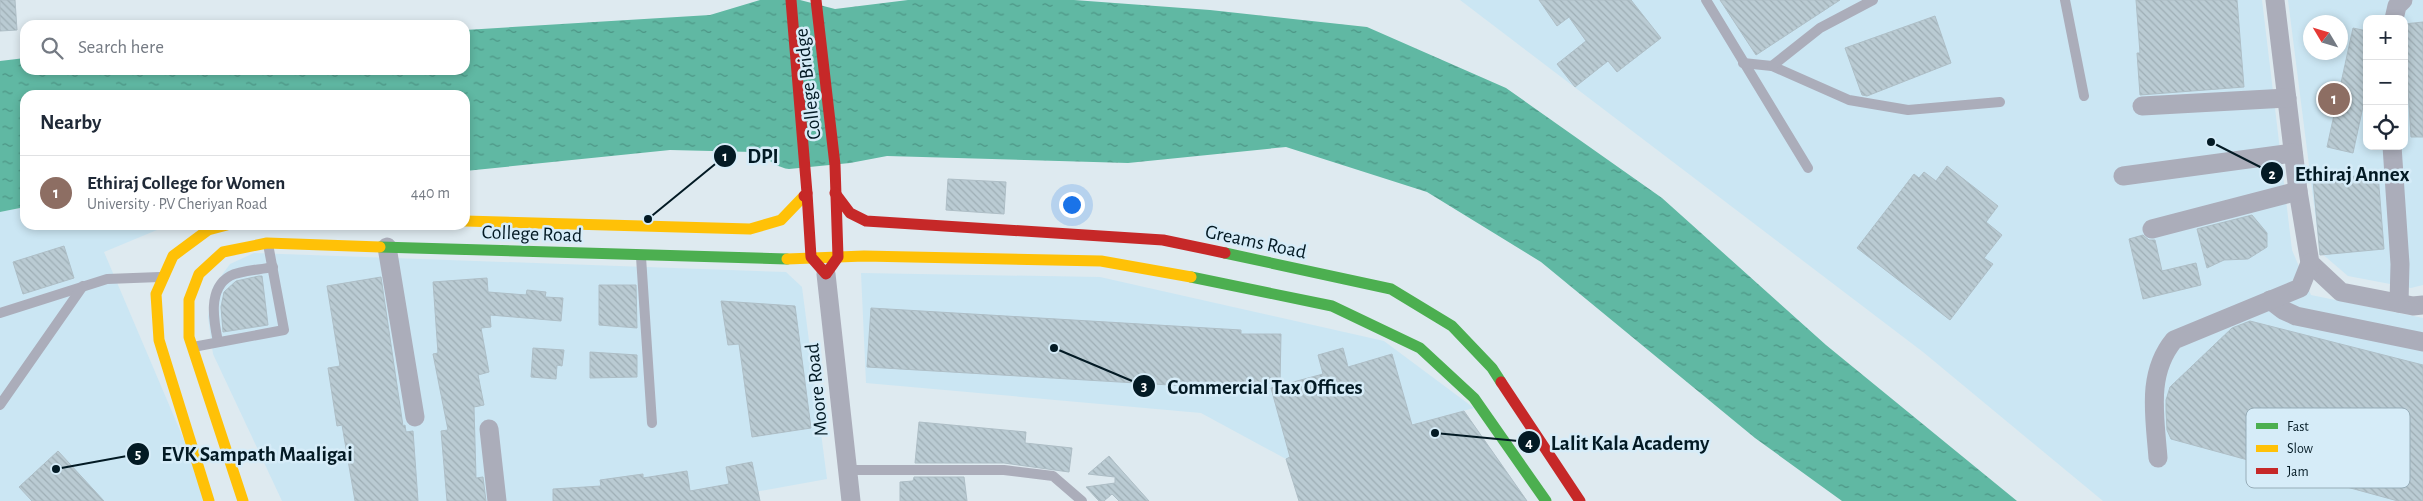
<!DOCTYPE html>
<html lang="en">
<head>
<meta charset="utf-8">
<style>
  :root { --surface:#fff; --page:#f2f2f3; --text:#1f2937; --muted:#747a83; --line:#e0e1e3; --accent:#50636b }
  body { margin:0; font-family:"Alegreya Sans",sans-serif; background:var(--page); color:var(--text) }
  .controls { position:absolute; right:15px; top:15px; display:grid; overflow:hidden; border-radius:10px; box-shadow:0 2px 8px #0003 }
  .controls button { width:45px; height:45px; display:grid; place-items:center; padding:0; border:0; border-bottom:1px solid var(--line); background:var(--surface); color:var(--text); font:25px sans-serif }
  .compass { position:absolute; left:2303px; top:15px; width:45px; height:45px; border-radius:50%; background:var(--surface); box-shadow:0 2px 8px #0003; rotate:308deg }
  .you { position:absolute; left:1071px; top:204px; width:18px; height:18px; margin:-12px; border:4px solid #fff; border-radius:50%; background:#1a73e8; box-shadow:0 0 0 8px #1a73e833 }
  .badge { display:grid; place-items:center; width:32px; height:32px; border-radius:50%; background:var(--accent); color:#fff; font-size:16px; font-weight:700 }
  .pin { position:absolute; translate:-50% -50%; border:2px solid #fff; box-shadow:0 1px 5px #0006 }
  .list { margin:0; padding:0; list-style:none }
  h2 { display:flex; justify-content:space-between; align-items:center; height:65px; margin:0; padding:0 20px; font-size:21px }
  h2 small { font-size:16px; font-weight:400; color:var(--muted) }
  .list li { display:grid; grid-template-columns:32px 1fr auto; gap:15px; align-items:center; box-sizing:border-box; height:75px; padding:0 20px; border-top:1px solid var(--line) }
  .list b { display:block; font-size:19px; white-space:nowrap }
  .list p { margin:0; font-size:16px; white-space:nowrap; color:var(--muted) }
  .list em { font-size:16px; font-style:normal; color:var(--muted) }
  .icon { flex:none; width:28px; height:28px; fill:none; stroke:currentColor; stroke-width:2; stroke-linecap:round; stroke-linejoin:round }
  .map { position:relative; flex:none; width:2423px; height:501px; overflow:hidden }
  .search { position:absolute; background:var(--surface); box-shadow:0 2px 8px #0003; left:20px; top:20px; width:450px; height:55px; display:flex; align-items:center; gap:12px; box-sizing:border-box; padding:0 18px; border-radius:15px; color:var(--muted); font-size:19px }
  .panel { position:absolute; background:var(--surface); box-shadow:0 2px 8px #0003; left:20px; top:90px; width:450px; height:140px; border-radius:15px }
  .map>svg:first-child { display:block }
  .built { fill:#cbe6f3; fill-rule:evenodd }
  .water { fill:url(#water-ripples) }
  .building { fill:url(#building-back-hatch); stroke:#aebec6 }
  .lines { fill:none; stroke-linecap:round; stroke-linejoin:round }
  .lane { stroke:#abadba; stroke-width:10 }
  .street { stroke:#abadba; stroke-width:19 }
  .fast { stroke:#4caf50; stroke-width:11 }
  .slow { stroke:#ffc107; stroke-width:11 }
  .jam { stroke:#c62828; stroke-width:11 }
  .labels { text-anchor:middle; stroke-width:5; stroke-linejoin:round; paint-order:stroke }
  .street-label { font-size:20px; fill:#031a24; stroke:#d6ecf8 }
  .key { fill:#d6ecf8; stroke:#97adb8; stroke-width:1 }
  .key-label { font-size:14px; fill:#031a24 }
  .leader { fill:none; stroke:#031a24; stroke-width:2 }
  .callout-dot { fill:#031a24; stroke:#d6ecf8; stroke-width:2 }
  .mark-label { font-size:15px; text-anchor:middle; font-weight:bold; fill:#fff }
  .callout-label { font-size:21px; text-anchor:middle; font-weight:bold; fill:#031a24; stroke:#d6ecf8; stroke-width:5; stroke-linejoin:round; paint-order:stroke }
</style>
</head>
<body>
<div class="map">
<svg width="2423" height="501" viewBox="0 0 2423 501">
  <defs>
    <pattern id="water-ripples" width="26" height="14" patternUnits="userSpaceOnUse" patternTransform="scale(1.25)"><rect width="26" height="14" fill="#60b8a3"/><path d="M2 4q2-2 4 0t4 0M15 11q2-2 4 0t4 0" fill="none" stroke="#4d9585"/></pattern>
    <pattern id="building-back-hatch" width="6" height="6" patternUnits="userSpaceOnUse" patternTransform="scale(1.25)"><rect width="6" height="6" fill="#bacbd3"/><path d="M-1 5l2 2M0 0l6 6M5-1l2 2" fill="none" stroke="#9eaeb5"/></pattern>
  </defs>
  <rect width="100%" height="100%" fill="#deeaf0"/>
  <g class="built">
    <path d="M1460 0H2262L2292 250 2311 295 2423 318V501H2103L1923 352Z"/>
    <path d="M2288 0H2423V285L2411 288 2348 276 2320 252ZM2367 19H2404V146H2367ZM2310 22H2340V52H2310Z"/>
    <path d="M25 207V225H169L104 252 210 501H0V212Z"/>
    <path d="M254 253 786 272 802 287 827 479 705 501H282L213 354 208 317 213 287 230 264Z"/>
    <path d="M861 273 1100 277 1384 341 1474 408 1286 459 1201 413 866 383Z"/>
  </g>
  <path class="water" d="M760 0H800L835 9 908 0H1074L1210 10 1367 27 1506 88 1662 198 1826 345 2017 501H1842L1755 438 1541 262 1427 192 1286 147 1128 163 887 156 850 163 789 169C776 168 766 156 753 152L670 150 465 171V95H25V207L0 212V61L25 58V70H465V30L710 15Z"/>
  <g class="building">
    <path d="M0 0H15L17 30 0 31Z"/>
    <path d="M1539 0H1631L1661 38 1617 72 1608 61 1575 87 1557 64 1586 41 1569 17 1557 26Z"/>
    <path d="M1720 0H1840L1756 55Z"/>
    <path d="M2136 0H2237L2244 87 2140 95 2137 53H2140Z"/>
    <path d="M1935 16 1951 63 1867 96 1862 95 1845 48Z"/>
    <path d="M2423 22V137H2411L2404 24Z"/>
    <path d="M2353 28 2367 31V88L2353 153 2327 147Z"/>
    <path d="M1947 166 1998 206 1986 222 2002 235 1984 258 1993 264 1950 320 1857 248 1914 174 1919 178 1924 172 1936 181Z"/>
    <path d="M2378 174 2384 249 2320 255 2313 180Z"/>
    <path d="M948 179 1006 182 1004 214 946 210Z"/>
    <path d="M2252 215 2267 233V247L2248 259 2224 260 2207 268 2197 229Z"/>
    <path d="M2143 235 2149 240H2155L2162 271 2196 263 2201 285 2143 299 2129 239Z"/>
    <path d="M64 246 74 278 23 294 13 262Z"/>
    <path d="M259 276H262L268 325 223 332 221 307 224 292 236 281Z"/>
    <path d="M381 277 403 426 405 425 406 432 413 431 418 501H355L342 425 337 426 328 368 340 366 327 286Z"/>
    <path d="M487 278 488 292 526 295 527 290 546 292 545 297 563 298 561 321 490 315 491 327 481 328 489 372 478 375 484 405 474 407 476 478 483 477 486 501H447L441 431 448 430 433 354 438 353 433 282Z"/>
    <path d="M599 285H636L637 328 599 325Z"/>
    <path d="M721 301 795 306 811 428 752 437 739 344 728 345Z"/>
    <path d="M871 308 1241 330V334H1281L1280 383H1238L1237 389 867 367Z"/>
    <path d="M2250 321 2423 365V501H2398L2171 439 2167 430 2166 411V400L2170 387 2232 328Z"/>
    <path d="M533 348 564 350 562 366 557 365 556 379 531 377Z"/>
    <path d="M1343 348 1348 367 1392 354 1412 425 1464 411 1527 501H1299L1286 459 1290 457 1271 388 1323 374 1318 355Z"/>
    <path d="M590 352 637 355V377L590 378Z"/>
    <path d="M919 422 1026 432 1025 443 1072 448 1069 472 1004 463H915Z"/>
    <path d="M58 451 104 501H32L19 487Z"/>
    <path d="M1109 456 1115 463 1149 501H1119L1112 494 1104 501H1099L1086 487 1115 483V477L1088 474Z"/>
    <path d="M752 462 760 501H553V489L601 486 600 480 643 474V478L687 471 690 491 729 484 726 467Z"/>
    <path d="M914 477H964L967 501H900V482L913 481Z"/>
  </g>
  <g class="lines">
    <g class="lane">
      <path d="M1706 0 1808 168"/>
      <path d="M2065 0 2084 96"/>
      <path d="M1743 63 1772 66 1849 100 1908 110 2000 102"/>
      <path d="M1772 66 1820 28 1873 0"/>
      <path d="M641 257 652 423"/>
      <path d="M0 313 107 279 160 277"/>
      <path d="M218 342C214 322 207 289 230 276 241 270 260 270 273 267"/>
      <path d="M193 347 284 330 268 244"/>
      <path d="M0 405 83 286"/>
      <path d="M848 470H1004L1053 476 1082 501"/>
    </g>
    <g class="street">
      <path d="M2275 0 2298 191 2310 263 2341 292 2413 306 2423 305"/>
      <path d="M2394 19 2397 6 2403 0"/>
      <path d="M2142 106 2287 98"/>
      <path d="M2392 146 2400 264 2399 303"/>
      <path d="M2123 176 2293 153"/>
      <path d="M2152 229 2298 191"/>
      <path d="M387 247 415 417"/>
      <path d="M826 274 851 501"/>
      <path d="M2270 300 2283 310 2296 316 2423 342"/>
      <path d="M489 429 497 501"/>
      <path d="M2158 458C2155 417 2146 374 2174 340L2300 288 2310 263"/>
    </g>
    <g class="fast">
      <path d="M380 247 787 259"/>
      <path d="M1225 253 1391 289 1452 326 1492 368 1501 382"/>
      <path d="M1191 277 1332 306 1420 348 1474 398 1546 501"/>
    </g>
    <g class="slow">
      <path d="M465 221 750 229 781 220 804 196"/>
      <path d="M787 259 864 256 1101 261 1191 277"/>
      <path d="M209 501 159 340 156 294 173 256 208 230 227 225"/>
      <path d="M243 501 189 337V300L199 274 223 252 267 243 380 247"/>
    </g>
    <g class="jam">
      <path d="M791 0 807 193 804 196"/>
      <path d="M807 193 811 257 826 274 838 257 835 165 816 0"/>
      <path d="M835 193 850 213 866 221 1163 240 1225 253"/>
      <path d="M1501 382 1580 501"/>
    </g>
  </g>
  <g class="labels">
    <g class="street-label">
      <text transform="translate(807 84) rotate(-97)" y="7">College Bridge</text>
      <text transform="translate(532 233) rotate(2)" y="7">College Road</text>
      <text transform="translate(1256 241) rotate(12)" y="7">Greams Road</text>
      <text transform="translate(816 390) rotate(-96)" y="7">Moore Road</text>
    </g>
  </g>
  <rect x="2246" y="408" width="164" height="80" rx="8" class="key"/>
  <rect x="2256" y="423" width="22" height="6" fill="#4caf50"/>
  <rect x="2256" y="445" width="22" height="7" fill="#ffc107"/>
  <rect x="2256" y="468" width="22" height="6" fill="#c62828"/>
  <g class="key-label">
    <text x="2287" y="431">Fast</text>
    <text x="2287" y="453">Slow</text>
    <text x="2287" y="476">Jam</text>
  </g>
  <path class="leader" d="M648 219L725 156M2211 142L2272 173M1054 348L1144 386M1435 433L1529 442M56 469L138 454"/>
  <g class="callout-dot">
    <circle cx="648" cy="219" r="5"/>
    <circle cx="2211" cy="142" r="5"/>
    <circle cx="1054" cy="348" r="5"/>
    <circle cx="1435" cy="433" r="5"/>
    <circle cx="56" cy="469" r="5"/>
    <circle cx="725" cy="156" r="12"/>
    <circle cx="2272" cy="173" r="12"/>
    <circle cx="1144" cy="386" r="12"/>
    <circle cx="1529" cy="442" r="12"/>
    <circle cx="138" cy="454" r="12"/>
  </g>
  <g class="mark-label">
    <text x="725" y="161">1</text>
    <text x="2272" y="179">2</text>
    <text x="1144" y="391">3</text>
    <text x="1529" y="448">4</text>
    <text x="138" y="459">5</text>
  </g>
  <g class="callout-label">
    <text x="763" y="163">DPI</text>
    <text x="2352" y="181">Ethiraj Annex</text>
    <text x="1265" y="394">Commercial Tax Offices</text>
    <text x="1630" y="450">Lalit Kala Academy</text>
    <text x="257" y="461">EVK Sampath Maaligai</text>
  </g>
</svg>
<div class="controls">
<button>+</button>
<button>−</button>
<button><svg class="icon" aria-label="locate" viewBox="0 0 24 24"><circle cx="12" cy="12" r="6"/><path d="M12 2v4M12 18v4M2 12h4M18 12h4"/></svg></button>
</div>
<svg class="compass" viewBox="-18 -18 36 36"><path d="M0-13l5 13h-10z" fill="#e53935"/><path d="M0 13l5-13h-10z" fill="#747a83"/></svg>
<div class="you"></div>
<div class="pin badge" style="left:2334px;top:99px;background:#8d6e63">1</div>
<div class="search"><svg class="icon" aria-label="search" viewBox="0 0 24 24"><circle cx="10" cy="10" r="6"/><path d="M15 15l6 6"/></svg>Search here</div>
<section class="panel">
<h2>Nearby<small></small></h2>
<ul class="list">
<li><span class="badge" style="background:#8d6e63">1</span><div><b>Ethiraj College for Women</b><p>University · P.V Cheriyan Road</p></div><em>440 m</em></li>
</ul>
</section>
</div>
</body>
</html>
